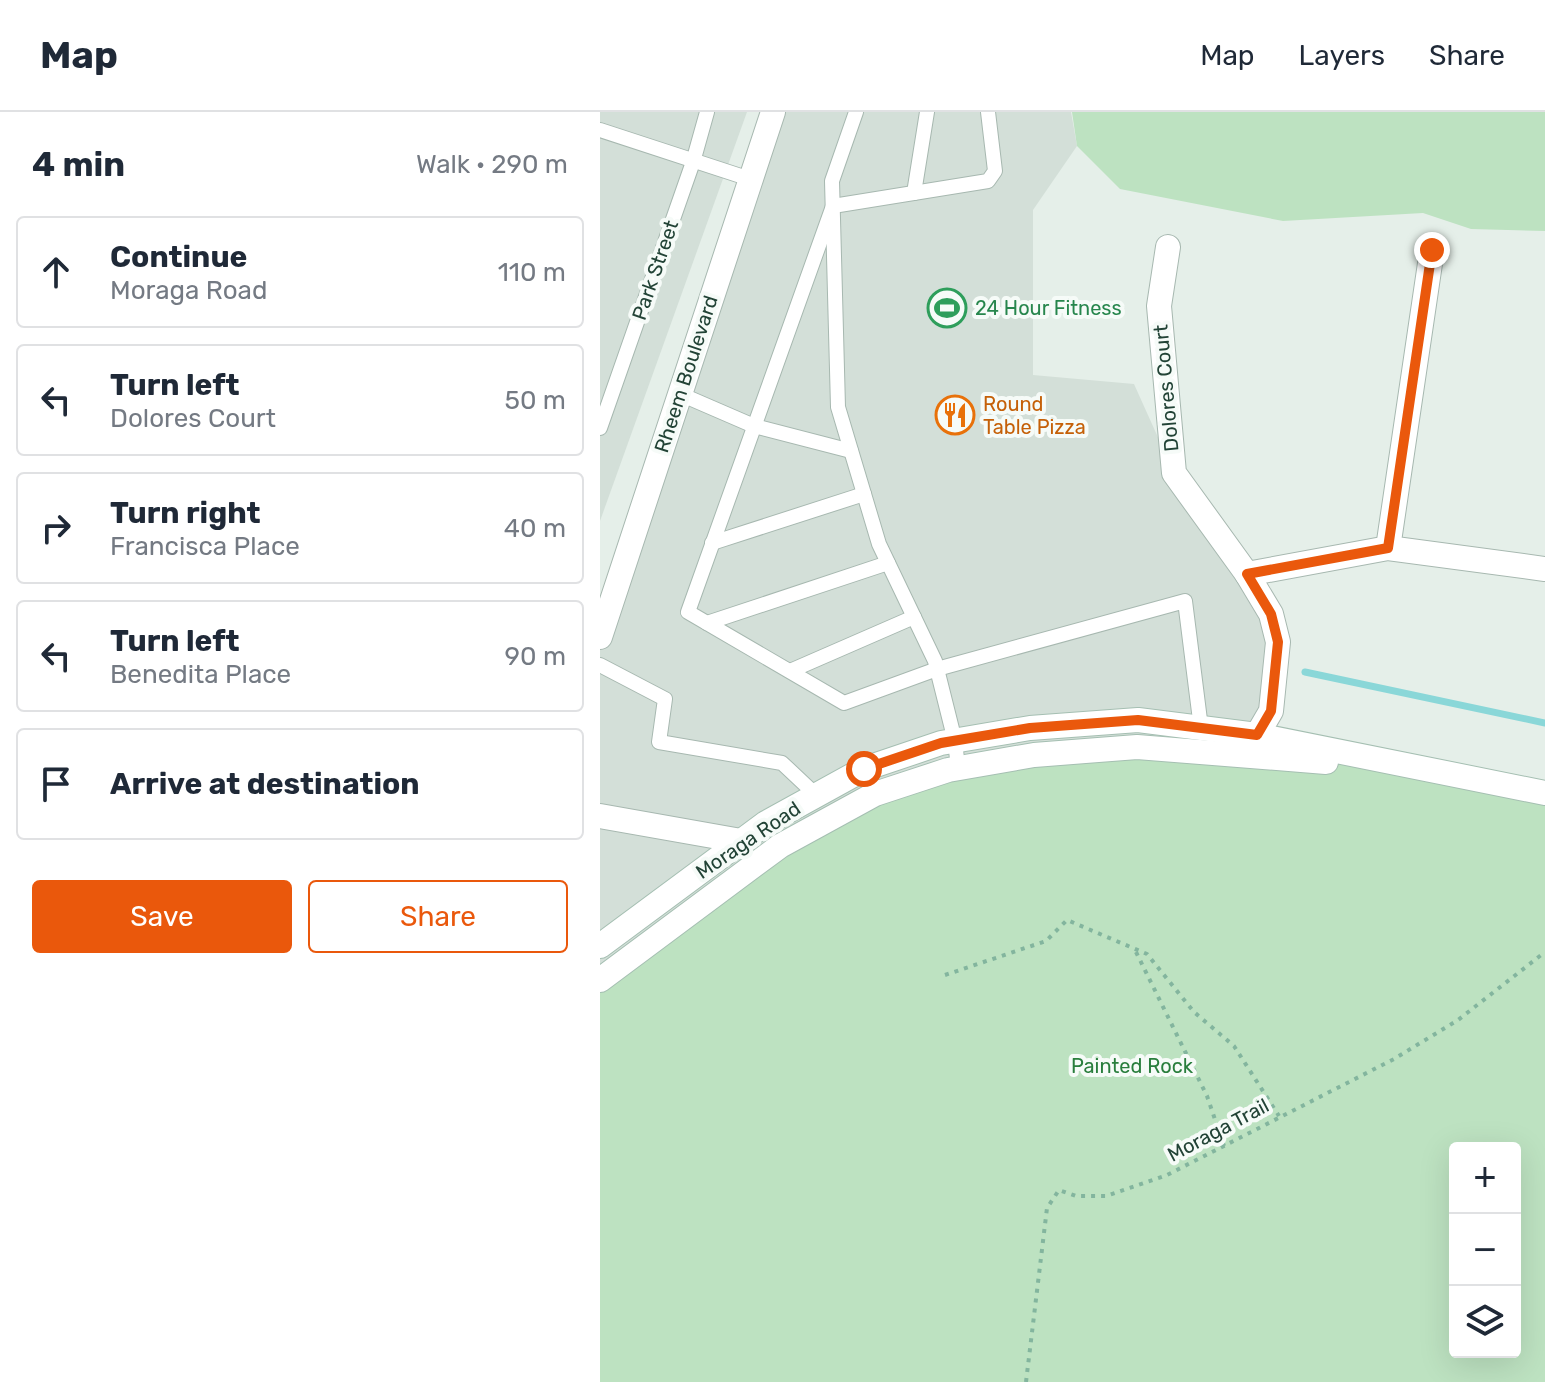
<!DOCTYPE html>
<html lang="en">
<head>
<meta charset="utf-8">
<style>
  :root { --surface:#fff; --page:#f2f2f3; --text:#1f2937; --muted:#747a83; --line:#e0e1e3; --accent:#ea580c }
  body { margin:0; font-family:Rubik,sans-serif; background:var(--page); color:var(--text) }
  .controls { position:absolute; right:24px; bottom:24px; display:grid; overflow:hidden; border-radius:8px; box-shadow:0 8px 32px #0002 }
  .controls button { width:72px; height:72px; display:grid; place-items:center; padding:0; border:0; border-bottom:2px solid var(--line); background:var(--surface); color:var(--text); font:40px sans-serif }
  .stop { position:absolute; width:24px; height:24px; margin:-18px; border:6px solid #ea580c; border-radius:50%; background:#fff }
  .stop.end { background:#ea580c; border-color:#fff; box-shadow:0 2px 8px #0008 }
  .list { margin:0; padding:0; list-style:none }
  h2 { display:flex; justify-content:space-between; align-items:center; height:104px; margin:0; padding:0 32px; font-size:34px }
  h2 small { font-size:26px; font-weight:400; color:var(--muted) }
  .list li { display:grid; grid-template-columns:52px 1fr auto; gap:24px; align-items:center; box-sizing:border-box; height:112px; margin:0 16px 16px; padding:0 16px; border:2px solid var(--line); border-radius:8px }
  .list b { display:block; font-size:30px; white-space:nowrap }
  .list p { margin:0; font-size:26px; white-space:nowrap; color:var(--muted) }
  .list em { font-size:26px; font-style:normal; color:var(--muted) }
  .actions { display:flex; gap:16px; padding:24px 32px }
  .actions a { flex:1; padding:18px 0; border:2px solid var(--accent); border-radius:8px; text-align:center; font-size:28px; color:var(--accent) }
  .actions .main { background:var(--accent); color:#fff }
  .icon { flex:none; width:44px; height:44px; fill:none; stroke:currentColor; stroke-width:2; stroke-linecap:round; stroke-linejoin:round }
  .map { position:relative; flex:none; width:945px; height:1270px; overflow:hidden }
  header { display:flex; align-items:center; gap:48px; box-sizing:border-box; height:112px; padding:0 40px; background:var(--surface); border-bottom:2px solid var(--line) }
  header strong { font-size:38px }
  nav { display:flex; gap:44px; margin-inline-start:auto; font-size:28px }
  main { display:flex }
  aside { flex:1; background:var(--surface) }
  .map>svg:first-child { display:block }
  .built { fill:#d3dfd8 }
  .green { fill:#bde2c1; fill-rule:evenodd }
  .lines { fill:none; stroke-linecap:round; stroke-linejoin:round }
  .stream { stroke:#8ad7d8; stroke-width:7 }
  .service-casing { stroke:#a7b8b0; stroke-width:16 }
  .minor-casing { stroke:#a7b8b0; stroke-width:26 }
  .tertiary-casing { stroke:#a7b8b0; stroke-width:26 }
  .secondary-casing { stroke:#a5bfb2; stroke-width:26 }
  .path { stroke:#83b59e; stroke-width:4; stroke-dasharray:4 6; stroke-linecap:butt }
  .service { stroke:#fff; stroke-width:14 }
  .minor { stroke:#fff; stroke-width:24 }
  .tertiary { stroke:#fff; stroke-width:24 }
  .secondary { stroke:#fff; stroke-width:24 }
  .route { stroke:#ea580c; stroke-width:10 }
  .labels { text-anchor:middle; stroke-width:8; stroke-linejoin:round; paint-order:stroke }
  .street-label { font-size:20px; fill:#224336; stroke:#f6fbf8 }
  .leisure-label { font-size:20px; fill:#27864d; stroke:#f6fbf8; text-anchor:start }
  .food-label { font-size:20px; fill:#c56008; stroke:#f6fbf8; text-anchor:start }
  .park-label { font-size:20px; fill:#297e3d; stroke:#f6fbf8 }
</style>
</head>
<body>
<header>
<strong>Map</strong>
<nav><a>Map</a><a>Layers</a><a>Share</a></nav>
</header>
<main>
<aside>
<h2>4 min<small>Walk · 290 m</small></h2>
<ul class="list">
<li><svg class="icon" aria-label="ahead" viewBox="0 0 24 24"><path d="M12 20V5M6 11l6-6 6 6"/></svg><div><b>Continue</b><p>Moraga Road</p></div><em>110 m</em></li>
<li><svg class="icon" aria-label="left" viewBox="0 0 24 24"><path d="M17 20v-9H6M10 6l-5 5 5 5"/></svg><div><b>Turn left</b><p>Dolores Court</p></div><em>50 m</em></li>
<li><svg class="icon" aria-label="right" viewBox="0 0 24 24"><path d="M7 20v-9h11M14 6l5 5-5 5"/></svg><div><b>Turn right</b><p>Francisca Place</p></div><em>40 m</em></li>
<li><svg class="icon" aria-label="left" viewBox="0 0 24 24"><path d="M17 20v-9H6M10 6l-5 5 5 5"/></svg><div><b>Turn left</b><p>Benedita Place</p></div><em>90 m</em></li>
<li><svg class="icon" aria-label="arrive" viewBox="0 0 24 24"><path d="M6 21V4h12l-3 4 3 4H6"/></svg><div><b>Arrive at destination</b></div></li>
</ul>
<div class="actions"><a class="main">Save</a><a>Share</a></div>
</aside>
<div class="map">
<svg width="945" height="1270" viewBox="0 0 945 1270">
  <rect width="100%" height="100%" fill="#e5efe9"/>
  <g class="built">
    <path d="M0 0H147L0 409Z"/>
    <path d="M173 0H471L477 34 433 98V263L534 272 574 361 663 490 671 599 644 644 0 867V525Z"/>
  </g>
  <g class="green">
    <path d="M472 0H945V119L871 117 823 101 683 109 520 77 477 34Z"/>
    <path d="M537 635 828 658 945 681V1270H0V867L275 682ZM855 1036H915V1240H855Z"/>
  </g>
  <g class="lines">
    <path class="stream" d="M705 560 945 611"/>
    <g class="service-casing">
      <g id="service">
        <path d="M256 0 232 69 238 295 279 432 335 549 355 629 358 656"/>
        <path d="M388 0 395 59 388 69 233 94 88 500 244 591 337 557 585 489 601 616"/>
        <path d="M0 18 150 67"/>
        <path d="M314 81 327 0"/>
        <path d="M80 282 154 314 251 339"/>
        <path d="M0 316 93 50 107 0"/>
        <path d="M112 431 264 382"/>
        <path d="M107 511 288 451"/>
        <path d="M0 553 65 587 59 630 182 651 216 683"/>
        <path d="M190 559 314 505"/>
      </g>
    </g>
    <g class="minor-casing">
      <g id="minor">
        <path d="M568 135 559 194 574 361 647 462 671 502 678 530 671 599 657 623"/>
        <path d="M788 436 832 138"/>
        <path d="M647 462 788 436 945 457"/>
        <path d="M0 704 141 729"/>
      </g>
    </g>
    <g class="tertiary-casing">
      <path id="tertiary" d="M0 525 173 0"/>
    </g>
    <g class="secondary-casing">
      <g id="secondary">
        <path d="M0 834 166 711 264 657 341 631 430 616 538 608 657 623 945 681"/>
        <path d="M0 868 180 734 275 682 348 658 434 643 537 635 726 650"/>
      </g>
    </g>
    <g class="path">
      <path d="M536 840 607 984 624 1034"/>
      <path d="M345 863 446 829 467 808 547 842 594 900 634 934 679 1004"/>
      <path d="M426 1270 447 1096 459 1078 476 1084H506L567 1063 794 947 858 908 945 840"/>
    </g>
    <use href="#service" class="service"/>
    <use href="#minor" class="minor"/>
    <use href="#tertiary" class="tertiary"/>
    <use href="#secondary" class="secondary"/>
  </g>
  <g class="lines">
    <path class="route" d="M264 657 341 631 430 616 538 608 657 623 671 599 678 530 671 502 647 462 788 436 832 138"/>
  </g>
  <defs>
    <g id="stadium-ring" transform="scale(2)"><circle r="9.5" fill="#f6fbf8" stroke="#2e9e5b" stroke-width="1.5"/><path d="M0-5a6.5 5 0 1 0 0 10a6.5 5 0 1 0 0-10ZM-3.5-1.8h7v3.6h-7Z" fill="#2e9e5b"/></g>
    <g id="restaurant-ring" transform="scale(2)"><circle r="9.5" fill="#f6fbf8" stroke="#e8710a" stroke-width="1.5"/><path d="M-5-6h1v4h1v-4h1v4h1v-4h1v5L-1.5 .5V6h-2V.5L-5-1ZM5-6V6H3V1.5H1.5Q1.5-4 5-6Z" fill="#e8710a"/></g>
  </defs>
  <g fill-rule="evenodd">
    <use href="#stadium-ring" x="347" y="196"/>
    <use href="#restaurant-ring" x="355" y="303"/>
  </g>
  <g class="labels">
    <g class="street-label">
      <text transform="translate(55 158) rotate(-71)" y="7">Park Street</text>
      <text transform="translate(86 262) rotate(-72)" y="7">Rheem Boulevard</text>
      <text transform="translate(566 276) rotate(-95)" y="7">Dolores Court</text>
      <text transform="translate(148 728) rotate(-34)" y="7">Moraga Road</text>
      <text transform="translate(618 1018) rotate(-28)" y="7">Moraga Trail</text>
    </g>
    <g class="leisure-label">
      <text x="375" y="203">24 Hour Fitness</text>
    </g>
    <g class="food-label">
      <text x="383" y="299">Round<tspan x="383" dy="23">Table Pizza</tspan></text>
    </g>
    <g class="park-label">
      <text x="532" y="961">Painted Rock</text>
    </g>
  </g>
</svg>
<div class="controls">
<button>+</button>
<button>−</button>
<button><svg class="icon" aria-label="layers" viewBox="0 0 24 24"><path d="M12 4l9 5-9 5-9-5zM3 14l9 5 9-5"/></svg></button>
</div>
<div class="stop" style="left:264px;top:657px"></div>
<div class="stop end" style="left:832px;top:138px"></div>
</div>
</main>
</body>
</html>
